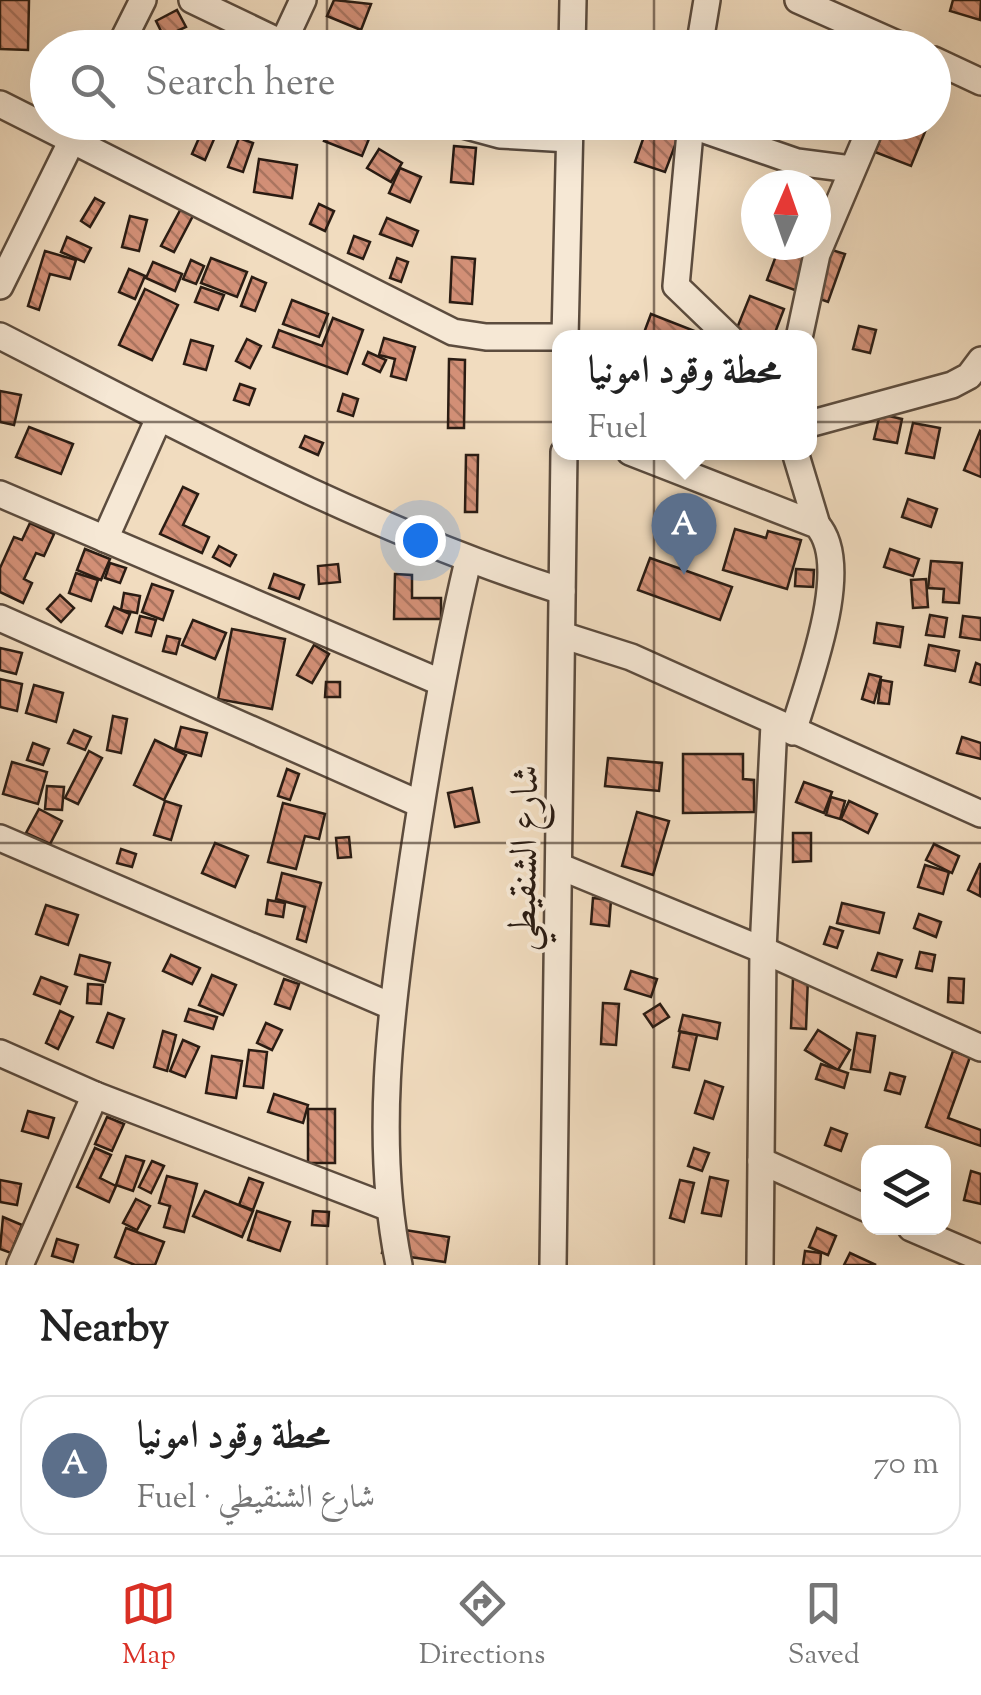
<!DOCTYPE html>
<html lang="en">
<head>
<meta charset="utf-8">
<style>
  :root { --surface:#fff; --page:#f6f6f6; --text:#222; --muted:#767676; --line:#e0e0e0; --accent:#d93025 }
  body { margin:0; font-family:"Sorts Mill Goudy",Amiri,serif; background:var(--page); color:var(--text) }
  .controls { position:absolute; right:30px; bottom:30px; display:grid; overflow:hidden; border-radius:20px; box-shadow:0 10px 40px #0002 }
  .controls button { width:90px; height:90px; display:grid; place-items:center; padding:0; border:0; border-bottom:2px solid var(--line); background:var(--surface); color:var(--text); font:50px sans-serif }
  .compass { position:absolute; left:741px; top:170px; width:90px; height:90px; border-radius:50%; background:var(--surface); box-shadow:0 10px 40px #0002; rotate:2deg }
  .you { position:absolute; left:420px; top:540px; width:35px; height:35px; margin:-25px; border:8px solid #fff; border-radius:50%; background:#1a73e8; box-shadow:0 0 0 15px #1a73e833 }
  .badge { display:grid; place-items:center; width:65px; height:65px; border-radius:50%; background:var(--accent); color:#fff; font-size:32px; font-weight:700 }
  .pin { position:absolute; translate:-50% -82px; filter:drop-shadow(0 2px 5px #0008) }
  .pin::after { content:''; position:absolute; top:52px; width:35px; height:30px; background:inherit; clip-path:polygon(0 0,100% 0,50% 100%) }
  .popup { position:absolute; left:552px; top:330px; width:265px; height:130px; box-sizing:border-box; display:grid; place-content:center; border-radius:20px; background:var(--surface); filter:drop-shadow(0 2px 8px #0005); font-size:32px; white-space:nowrap; color:var(--muted) }
  .popup b { font-size:38px; color:var(--text) }
  .popup::after { content:''; position:absolute; left:50%; top:100%; margin-left:-20px; border:20px solid transparent; border-top-color:var(--surface) }
  .list { margin:0; padding:0; list-style:none }
  h2 { display:flex; justify-content:space-between; align-items:center; height:130px; margin:0; padding:0 40px; font-size:42px }
  h2 small { font-size:32px; font-weight:400; color:var(--muted) }
  .list li { display:grid; grid-template-columns:65px 1fr auto; gap:30px; align-items:center; box-sizing:border-box; height:140px; margin:0 20px 20px; padding:0 20px; border:2px solid var(--line); border-radius:30px }
  .list b { display:block; font-size:38px; white-space:nowrap }
  .list p { margin:0; font-size:32px; white-space:nowrap; color:var(--muted) }
  .list em { font-size:32px; font-style:normal; color:var(--muted) }
  .icon { flex:none; width:55px; height:55px; fill:none; stroke:currentColor; stroke-width:2; stroke-linecap:round; stroke-linejoin:round }
  .map { position:relative; flex:none; width:981px; height:1265px; overflow:hidden }
  .search { position:absolute; background:var(--surface); box-shadow:0 10px 40px #0002; left:30px; right:30px; top:30px; height:110px; display:flex; align-items:center; gap:25px; box-sizing:border-box; padding:0 35px; border-radius:55px; color:var(--muted); font-size:38px }
  .sheet { height:290px; background:var(--surface) }
  nav { display:flex; justify-content:space-around; align-items:center; box-sizing:border-box; height:140px; border-top:2px solid var(--line); background:var(--surface); font-size:28px; color:var(--muted) }
  nav a { display:grid; justify-items:center; gap:5px }
  nav .on { color:var(--accent) }
  .map>svg:first-child { display:block }
  .building { fill:url(#building-back-hatch); stroke:#2a1c13; stroke-width:2.5 }
  .lines { fill:none; stroke-linecap:round; stroke-linejoin:round }
  .minor-casing { stroke:#5c4c3e; stroke-width:30 }
  .minor { stroke:#f6e8d5; stroke-width:25 }
  .grid { fill:none; stroke:#2a1c13; stroke-width:2.5; stroke-opacity:0.55 }
  .labels { text-anchor:middle; stroke-width:8; stroke-linejoin:round; paint-order:stroke }
  .street-label { font-size:38px; fill:#2a1c13; stroke:#f6e8d5 }
</style>
</head>
<body>
<div class="map">
<svg width="981" height="1265" viewBox="0 0 981 1265">
  <defs>
    <pattern id="building-back-hatch" width="6" height="6" patternUnits="userSpaceOnUse" patternTransform="scale(2.5)"><rect width="6" height="6" fill="#d39077"/><path d="M-1 5l2 2M0 0l6 6M5-1l2 2" fill="none" stroke="#ab7560"/></pattern>
  </defs>
  <rect width="100%" height="100%" fill="#f1dcbf"/>
  <filter id="stains"><feTurbulence type="fractalNoise" baseFrequency=".002" numOctaves="4"/><feColorMatrix values="0 0 0 0 .2 0 0 0 0 .09 0 0 0 0 .02 0 0 0 .5 -.17"/></filter>
  <radialGradient id="worn" r=".72"><stop offset=".6" stop-color="#630" stop-opacity="0"/><stop offset="1" stop-color="#630" stop-opacity=".3"/></radialGradient>
  <g class="building">
    <path d="M0 0H29L28 50 0 49Z"/>
    <path d="M334 0 371 4 361 30 327 16Z"/>
    <path d="M953 0H981L980 20 950 11Z"/>
    <path d="M177 10 186 27 164 37 156 21Z"/>
    <path d="M420 33 439 41 437 48H414Z"/>
    <path d="M206 122 221 123 205 160 192 154Z"/>
    <path d="M332 122H356L373 129 362 156 324 141Z"/>
    <path d="M649 122 682 127 665 172 635 162Z"/>
    <path d="M826 122H851L846 136 824 126Z"/>
    <path d="M887 122H929L911 166 875 152Z"/>
    <path d="M239 138 253 143 243 172 228 167Z"/>
    <path d="M454 146 476 148 473 184 451 182Z"/>
    <path d="M379 149 402 163 391 182 367 168Z"/>
    <path d="M259 159 297 165 292 198 254 192Z"/>
    <path d="M400 168 421 177 410 202 389 193Z"/>
    <path d="M95 198 104 203 90 227 81 221Z"/>
    <path d="M184 203 196 210 174 252 161 246Z"/>
    <path d="M319 204 334 211 325 231 310 224Z"/>
    <path d="M130 216 147 220 139 251 122 247Z"/>
    <path d="M387 218 418 231 412 246 380 234Z"/>
    <path d="M354 236 370 242 363 259 348 253Z"/>
    <path d="M67 237 91 248 84 262 61 252Z"/>
    <path d="M780 245H816L845 254 828 302 767 280Z"/>
    <path d="M45 251 76 260 70 279 50 274 39 310 28 306Z"/>
    <path d="M452 257 475 259 472 304 450 302Z"/>
    <path d="M211 258 247 272 237 297 201 283Z"/>
    <path d="M397 258 408 262 401 282 390 278Z"/>
    <path d="M191 260 204 266 196 284 183 279Z"/>
    <path d="M153 262 182 274 175 291 146 278Z"/>
    <path d="M129 269 145 276 135 299 119 292Z"/>
    <path d="M252 277 266 283 255 311 241 306Z"/>
    <path d="M201 287 224 295 218 310 195 302Z"/>
    <path d="M145 289 178 305 152 360 119 345Z"/>
    <path d="M750 296 784 309 773 338H733Z"/>
    <path d="M292 300 328 314 319 337 283 324Z"/>
    <path d="M651 314 697 332 695 338H642Z"/>
    <path d="M333 318 363 330 347 374 273 347 279 330 322 346Z"/>
    <path d="M859 326 876 330 870 353 853 349Z"/>
    <path d="M384 338 415 347 406 380 391 376 395 359 379 355Z"/>
    <path d="M247 339 261 346 250 368 236 361Z"/>
    <path d="M191 340 213 346 206 370 184 364Z"/>
    <path d="M368 352 386 360 380 372 363 364Z"/>
    <path d="M449 359 465 360 464 428H448Z"/>
    <path d="M240 384 255 389 249 405 234 400Z"/>
    <path d="M0 391 21 395 14 425 0 422Z"/>
    <path d="M343 394 358 399 353 416 338 411Z"/>
    <path d="M880 414 902 419 897 443 874 439Z"/>
    <path d="M913 423 940 428 934 458 906 453Z"/>
    <path d="M29 427 73 444 61 474 16 457Z"/>
    <path d="M980 431 981 432V477L964 470Z"/>
    <path d="M305 436 323 443 318 455 300 447Z"/>
    <path d="M466 455H478L477 512H465Z"/>
    <path d="M183 487 198 494 183 525 209 537 202 553 160 534Z"/>
    <path d="M908 499 937 509 931 527 902 517Z"/>
    <path d="M30 523 54 534 44 556 36 553 24 579 32 583 23 603 0 592V568L14 537 22 540Z"/>
    <path d="M735 529 766 538 768 531 801 540 787 589 723 570Z"/>
    <path d="M219 546 236 555 230 566 213 557Z"/>
    <path d="M85 549 110 559 101 580 77 570Z"/>
    <path d="M890 549 919 559 913 576 884 567Z"/>
    <path d="M650 558 732 587 720 620 638 590Z"/>
    <path d="M931 561 962 563 959 603 943 602 944 589 928 588Z"/>
    <path d="M110 563 126 568 120 583 105 578Z"/>
    <path d="M338 564 340 582 319 584 318 566Z"/>
    <path d="M796 569 814 570 813 587 795 586Z"/>
    <path d="M76 573 98 580 91 601 69 593Z"/>
    <path d="M274 574 304 585 299 599 269 588Z"/>
    <path d="M395 574 412 575V598H441V619H394Z"/>
    <path d="M926 579 928 607 913 608 911 580Z"/>
    <path d="M152 584 173 591 163 620 142 612Z"/>
    <path d="M124 593 140 596 137 613 121 610Z"/>
    <path d="M60 595 74 608 61 622 47 609Z"/>
    <path d="M114 607 130 614 122 633 106 626Z"/>
    <path d="M930 615 947 618 944 637 926 635Z"/>
    <path d="M140 616 156 620 151 636 136 632Z"/>
    <path d="M963 616 981 618V640L960 637Z"/>
    <path d="M193 620 226 633 215 659 182 645Z"/>
    <path d="M877 623 903 627 900 647 874 643Z"/>
    <path d="M232 629 285 639 272 709 218 699Z"/>
    <path d="M167 636 180 639 176 654 163 651Z"/>
    <path d="M314 645 329 654 312 683 297 675Z"/>
    <path d="M929 645 959 651 955 671 925 665Z"/>
    <path d="M0 648 22 653 16 674 0 670Z"/>
    <path d="M976 663 981 665V685L970 682Z"/>
    <path d="M869 674 881 677 874 703 862 699Z"/>
    <path d="M0 679 22 684 17 711 0 707Z"/>
    <path d="M881 680 892 682 889 704 878 703Z"/>
    <path d="M326 682H340V697H325Z"/>
    <path d="M34 685 63 693 56 722 26 713Z"/>
    <path d="M113 716 127 719 121 753 107 750Z"/>
    <path d="M181 727 207 733 201 756 175 749Z"/>
    <path d="M74 730 91 737 85 750 68 743Z"/>
    <path d="M962 737 981 743V759L957 753Z"/>
    <path d="M155 740 186 755 164 800 134 785Z"/>
    <path d="M33 743 49 749 43 765 27 760Z"/>
    <path d="M89 751 102 758 78 804 65 798Z"/>
    <path d="M683 754H743V779L754 780V812L683 813Z"/>
    <path d="M608 758 662 763 659 791 605 786Z"/>
    <path d="M12 762 47 772 38 804 3 794Z"/>
    <path d="M287 769 299 774 290 800 278 796Z"/>
    <path d="M804 782 832 792 824 813 796 802Z"/>
    <path d="M47 786 64 787 62 810 45 809Z"/>
    <path d="M472 788 479 822 455 827 448 793Z"/>
    <path d="M831 797 845 801 840 819 826 815Z"/>
    <path d="M165 801 181 806 171 840 154 835Z"/>
    <path d="M849 801 877 814 868 833 841 819Z"/>
    <path d="M283 803 325 814 319 839 305 836 296 869 268 862Z"/>
    <path d="M39 809 62 821 50 844 26 833Z"/>
    <path d="M637 812 669 821 653 875 622 866Z"/>
    <path d="M793 833H811V861L793 862Z"/>
    <path d="M349 837 351 857 338 858 336 838Z"/>
    <path d="M215 843 248 856 235 887 202 873Z"/>
    <path d="M934 844 959 856 952 873 926 860Z"/>
    <path d="M121 849 136 854 132 867 117 863Z"/>
    <path d="M980 864H981L980 896 968 890Z"/>
    <path d="M925 865 949 872 943 894 918 887Z"/>
    <path d="M282 873 321 883 306 942 297 939 305 907 276 899Z"/>
    <path d="M593 898 611 900 609 926 591 924Z"/>
    <path d="M268 900 285 903 283 917 266 914Z"/>
    <path d="M842 903 884 913 879 933 837 923Z"/>
    <path d="M46 905 78 915 68 945 36 934Z"/>
    <path d="M919 914 941 922 936 937 914 928Z"/>
    <path d="M830 927 843 931 837 948 824 944Z"/>
    <path d="M920 952 935 955 932 971 916 968Z"/>
    <path d="M878 953 902 960 896 977 872 970Z"/>
    <path d="M80 955 110 963 105 982 75 974Z"/>
    <path d="M171 955 200 968 192 984 163 971Z"/>
    <path d="M631 971 657 979 651 997 625 989Z"/>
    <path d="M212 975 236 985 223 1015 199 1005Z"/>
    <path d="M41 977 67 987 60 1004 34 994Z"/>
    <path d="M793 978H808L806 1029 791 1028Z"/>
    <path d="M949 978 964 979 963 1003 948 1002Z"/>
    <path d="M284 979 299 984 290 1009 275 1004Z"/>
    <path d="M88 984 103 985 101 1004 87 1003Z"/>
    <path d="M603 1003 619 1004 616 1045 601 1044Z"/>
    <path d="M660 1004 669 1017 653 1027 644 1014Z"/>
    <path d="M189 1009 217 1017 213 1029 185 1021Z"/>
    <path d="M60 1011 73 1017 58 1049 46 1043Z"/>
    <path d="M108 1013 124 1019 113 1048 97 1042Z"/>
    <path d="M683 1015 720 1023 717 1039 679 1031Z"/>
    <path d="M266 1023 282 1030 272 1050 257 1043Z"/>
    <path d="M818 1030 850 1050 838 1070 805 1050Z"/>
    <path d="M163 1031 176 1035 167 1071 154 1067Z"/>
    <path d="M680 1032 697 1035 689 1070 673 1067Z"/>
    <path d="M857 1033 875 1036 870 1072 851 1069Z"/>
    <path d="M183 1040 199 1047 185 1077 170 1071Z"/>
    <path d="M249 1050 267 1052 263 1088 244 1086Z"/>
    <path d="M953 1051 970 1057 948 1118 981 1130V1146L926 1127Z"/>
    <path d="M212 1056 242 1061 236 1098 206 1093Z"/>
    <path d="M821 1064 848 1073 844 1088 816 1079Z"/>
    <path d="M890 1073 905 1077 900 1094 885 1090Z"/>
    <path d="M705 1081 723 1087 713 1119 695 1113Z"/>
    <path d="M274 1094 308 1105 303 1123 268 1112Z"/>
    <rect x="308" y="1109" width="27" height="54"/>
    <path d="M28 1111 54 1118 48 1138 22 1131Z"/>
    <path d="M107 1117 124 1124 112 1151 95 1144Z"/>
    <path d="M831 1128 847 1134 841 1151 825 1145Z"/>
    <path d="M95 1148 111 1155 100 1178 116 1186 109 1202 77 1187Z"/>
    <path d="M694 1148 709 1153 702 1171 688 1166Z"/>
    <path d="M126 1156 144 1161 133 1191 116 1185Z"/>
    <path d="M152 1161 164 1166 151 1193 139 1187Z"/>
    <path d="M971 1171 981 1174V1204L964 1200Z"/>
    <path d="M167 1176 197 1184 184 1232 164 1227 170 1206 159 1203Z"/>
    <path d="M710 1177 728 1181 721 1216 702 1213Z"/>
    <path d="M249 1178 263 1183 253 1210 239 1205Z"/>
    <path d="M0 1180 21 1184 17 1205 0 1202Z"/>
    <path d="M680 1180 694 1183 684 1222 670 1218Z"/>
    <path d="M205 1191 253 1211 242 1237 193 1216Z"/>
    <path d="M136 1199 150 1206 137 1230 123 1223Z"/>
    <path d="M257 1211 290 1222 280 1251 248 1240Z"/>
    <path d="M313 1211 329 1212 328 1226 312 1225Z"/>
    <path d="M3 1217 22 1225 11 1253 0 1249Z"/>
    <path d="M386 1227 449 1237 445 1262 382 1253Z"/>
    <path d="M126 1228 164 1242 155 1265H135L115 1257Z"/>
    <path d="M817 1228 836 1236 828 1255 809 1247Z"/>
    <path d="M57 1239 78 1245 73 1262 52 1256Z"/>
    <path d="M805 1251 821 1253 820 1265H803Z"/>
    <path d="M850 1253 876 1265H844Z"/>
  </g>
  <g class="lines">
    <g class="minor-casing">
      <g id="minor">
        <path d="M192 0 292 48"/>
        <path d="M798 0 906 48"/>
        <path d="M283 43 303 0"/>
        <path d="M119 48 143 0"/>
        <path d="M572 48 573 0"/>
        <path d="M699 48 707 0"/>
        <path d="M934 60 981 82"/>
        <path d="M0 104 453 332 486 337H565"/>
        <path d="M452 122 500 135 569 139"/>
        <path d="M691 122 676 286 730 338"/>
        <path d="M690 125 797 162 851 169"/>
        <path d="M0 286 81 122"/>
        <path d="M0 336C182 429 366 529 562 591"/>
        <path d="M565 338 570 122"/>
        <path d="M799 338 817 254 873 122"/>
        <path d="M809 424 952 385 969 376 981 360"/>
        <path d="M630 452 817 525C854 566 807 683 793 732"/>
        <path d="M795 452 817 525"/>
        <path d="M0 494 440 682"/>
        <path d="M105 539 159 418"/>
        <path d="M0 618 420 804"/>
        <path d="M562 635 631 657 981 814"/>
        <path d="M0 838 391 1006"/>
        <path d="M561 867 763 950 981 1048"/>
        <path d="M0 1053 95 1095 387 1207"/>
        <path d="M761 1161 868 1209"/>
        <path d="M911 1228 981 1258"/>
        <path d="M20 1265 95 1095"/>
        <path d="M399 1265C374 1144 390 1014 408 892 424 781 442 671 468 561"/>
        <path d="M553 1265 564 452"/>
        <path d="M760 1265 763 950 774 724"/>
      </g>
    </g>
    <use href="#minor" class="minor"/>
  </g>
  <path class="grid" d="M327 0V48M654 0V48M327 122V1265M654 122V1265M0 422H981M0 843H981"/>
  <g class="labels">
    <g class="street-label">
      <text transform="translate(523 858) rotate(-89)" y="13">شارع الشنقيطي</text>
    </g>
  </g>
  <rect width="100%" height="100%" filter="url(#stains)"/>
  <rect width="100%" height="100%" fill="url(#worn)"/>
</svg>
<div class="controls">
<button><svg class="icon" aria-label="layers" viewBox="0 0 24 24"><path d="M12 4l9 5-9 5-9-5zM3 14l9 5 9-5"/></svg></button>
</div>
<svg class="compass" viewBox="-18 -18 36 36"><path d="M0-13l5 13h-10z" fill="#e53935"/><path d="M0 13l5-13h-10z" fill="#767676"/></svg>
<div class="you"></div>
<div class="pin badge" style="left:684px;top:575px;background:#5c6f8a">A</div>
<div class="popup"><b>محطة وقود امونيا</b>Fuel</div>
<div class="search"><svg class="icon" aria-label="search" viewBox="0 0 24 24"><circle cx="10" cy="10" r="6"/><path d="M15 15l6 6"/></svg>Search here</div>
</div>
<section class="sheet">
<h2>Nearby<small></small></h2>
<ul class="list">
<li><span class="badge" style="background:#5c6f8a">A</span><div><b>محطة وقود امونيا</b><p>Fuel · شارع الشنقيطي</p></div><em>70 m</em></li>
</ul>
</section>
<nav>
<a class="on"><svg class="icon" aria-label="map" viewBox="0 0 24 24"><path d="M3 6l6-2 6 2 6-2v14l-6 2-6-2-6 2zM9 4v14M15 6v14"/></svg>Map</a>
<a><svg class="icon" aria-label="directions" viewBox="0 0 24 24"><path d="M12 3l9 9-9 9-9-9zM9 14v-3h6M13 9l2 2-2 2"/></svg>Directions</a>
<a><svg class="icon" aria-label="saved" viewBox="0 0 24 24"><path d="M7 4h10v16l-5-4-5 4z"/></svg>Saved</a>
</nav>
</body>
</html>
